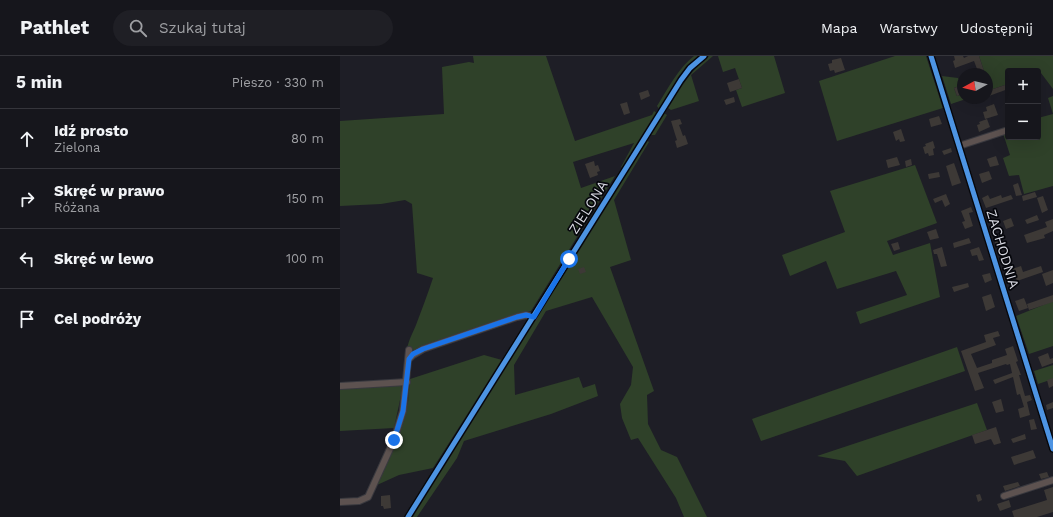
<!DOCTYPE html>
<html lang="pl">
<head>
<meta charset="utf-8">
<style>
  :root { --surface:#16161c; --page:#1f1f25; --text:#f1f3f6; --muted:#9e9fa3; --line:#35353b }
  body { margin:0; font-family:"Work Sans",sans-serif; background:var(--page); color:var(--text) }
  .controls { position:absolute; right:12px; top:12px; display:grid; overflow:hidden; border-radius:4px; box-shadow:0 4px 16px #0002 }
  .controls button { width:36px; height:36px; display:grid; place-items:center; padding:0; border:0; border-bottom:1px solid var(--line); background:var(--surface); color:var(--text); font:20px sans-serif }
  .compass { position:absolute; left:617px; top:12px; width:36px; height:36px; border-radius:50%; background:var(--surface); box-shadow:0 4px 16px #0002; rotate:262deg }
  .stop { position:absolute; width:12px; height:12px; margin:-9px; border:3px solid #1a73e8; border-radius:50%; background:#fff }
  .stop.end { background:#1a73e8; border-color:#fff; box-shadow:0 1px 4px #0008 }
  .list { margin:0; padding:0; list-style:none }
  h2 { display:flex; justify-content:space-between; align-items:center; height:52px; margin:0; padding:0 16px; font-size:17px }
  h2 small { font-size:13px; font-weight:400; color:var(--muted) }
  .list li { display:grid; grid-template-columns:26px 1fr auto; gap:12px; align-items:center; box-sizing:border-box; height:60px; padding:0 16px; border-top:1px solid var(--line) }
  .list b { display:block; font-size:15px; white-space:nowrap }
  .list p { margin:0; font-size:13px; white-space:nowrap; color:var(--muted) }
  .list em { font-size:13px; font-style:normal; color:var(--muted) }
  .icon { flex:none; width:22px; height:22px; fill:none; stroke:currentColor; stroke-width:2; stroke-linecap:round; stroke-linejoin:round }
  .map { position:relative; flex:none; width:713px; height:461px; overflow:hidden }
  header { display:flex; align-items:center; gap:24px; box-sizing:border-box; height:56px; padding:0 20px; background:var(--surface); border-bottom:1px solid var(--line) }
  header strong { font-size:19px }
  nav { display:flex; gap:22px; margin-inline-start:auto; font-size:14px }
  .search { width:280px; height:36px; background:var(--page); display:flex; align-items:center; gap:10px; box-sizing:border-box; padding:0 14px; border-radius:22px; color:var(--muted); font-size:15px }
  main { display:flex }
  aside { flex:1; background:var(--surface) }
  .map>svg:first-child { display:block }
  .green { fill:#2f4129 }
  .building { fill:#3d3936 }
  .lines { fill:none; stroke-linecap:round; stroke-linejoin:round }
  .minor-casing { stroke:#39393f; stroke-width:8 }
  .minor { stroke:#5d5250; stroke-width:6 }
  .cycleway-casing { stroke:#06070c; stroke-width:8 }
  .cycleway { stroke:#4d94e3; stroke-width:5 }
  .route { stroke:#1a73e8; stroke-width:5 }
  .labels { text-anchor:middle; stroke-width:3.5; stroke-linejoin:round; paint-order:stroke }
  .street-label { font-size:14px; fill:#d8d9e2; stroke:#06070c }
</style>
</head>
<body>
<header>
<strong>Pathlet</strong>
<div class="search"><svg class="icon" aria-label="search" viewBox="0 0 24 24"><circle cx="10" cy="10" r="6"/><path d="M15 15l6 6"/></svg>Szukaj tutaj</div>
<nav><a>Mapa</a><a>Warstwy</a><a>Udostępnij</a></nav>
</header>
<main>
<aside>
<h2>5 min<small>Pieszo · 330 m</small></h2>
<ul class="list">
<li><svg class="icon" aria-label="ahead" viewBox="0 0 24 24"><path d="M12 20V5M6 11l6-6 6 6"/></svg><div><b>Idź prosto</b><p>Zielona</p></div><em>80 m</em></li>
<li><svg class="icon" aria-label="right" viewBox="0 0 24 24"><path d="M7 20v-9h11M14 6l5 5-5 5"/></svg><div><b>Skręć w prawo</b><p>Różana</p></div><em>150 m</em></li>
<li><svg class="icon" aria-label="left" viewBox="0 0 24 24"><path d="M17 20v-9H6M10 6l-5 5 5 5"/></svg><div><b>Skręć w lewo</b></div><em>100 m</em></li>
<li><svg class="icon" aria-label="arrive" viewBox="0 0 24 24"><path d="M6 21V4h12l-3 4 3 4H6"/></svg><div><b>Cel podróży</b></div></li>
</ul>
</aside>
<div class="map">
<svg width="713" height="461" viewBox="0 0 713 461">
  <rect width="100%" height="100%" fill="#1e1e26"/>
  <g class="green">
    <path d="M133 0H206L235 85 312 59 314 55 317 57 283 112 281 111 294 87 233 106 241 132 275 120 191 255 179 257 84 289 74 295 66 305C66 289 70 283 76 269 82 253 88 237 93 222L77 217 72 148 65 144 41 148 0 150V65L104 58 102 11 129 6 134 7Z"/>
    <path d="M354 0H359L342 18 319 53 317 50C327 34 339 11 354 0Z"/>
    <path d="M369 0H373L351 19 359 45 331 54 328 52C340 32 350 15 369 0Z"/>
    <path d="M378 0H434L445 37 402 51 396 34 402 32 395 12 383 16Z"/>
    <path d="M555 0H586L603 52 497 85 479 25Z"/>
    <path d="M639 0H713V33L701 17 698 18V15H668V28L650 34 647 24V18H645Z"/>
    <path d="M602 20 618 22 622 29 614 32 617 40 623 38V42L626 43 611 48Z"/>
    <path d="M713 40V130L684 138 679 119 669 120 663 102 670 99 662 74 668 72V81H698V62L713 58 708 42Z"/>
    <path d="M324 57 327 59 315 79H310Z"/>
    <path d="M306 84 309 86 274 144 291 204 270 211 314 335 307 339 308 368 321 394 337 401 367 461H344L336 442 298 382 291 384 282 362 280 348 291 329 293 311 252 241 206 255 174 309 175 339 239 321 243 332 255 328 258 340 211 358 124 385 117 402 77 461H72Z"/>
    <path d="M575 109 597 167 547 185 553 199 590 187 600 241 520 268 516 256 567 239 556 215 497 233 486 205 450 220 442 199 505 176 490 135Z"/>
    <path d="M713 245V290L689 298 676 260Z"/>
    <path d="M617 291 625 315 421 385 412 363Z"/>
    <path d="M144 299 162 304 93 412 59 419 37 429 61 371 68 346 70 323Z"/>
    <path d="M713 309V323L698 328 694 315Z"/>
    <path d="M61 329 62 335 54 372 0 375V333Z"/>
    <path d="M637 347 647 374 517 420 505 405 477 400Z"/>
  </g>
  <g class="building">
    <path d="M614 0H623L624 2 628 0H639L645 18H639L634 5 615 12 613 5 615 4Z"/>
    <path d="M501 2 505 14 495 17 494 14 490 15 488 8 492 7V4Z"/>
    <path d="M399 23 402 32 390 36 387 27Z"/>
    <path d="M668 28V33L649 40 647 35Z"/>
    <path d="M623 29V38L617 40 614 32Z"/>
    <path d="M308 34 310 40 301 44 299 37Z"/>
    <path d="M394 41 395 46 386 49 384 44Z"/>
    <path d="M287 46 290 57 284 59 280 48Z"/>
    <path d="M654 48 658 59 645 63 643 56 647 55 646 51Z"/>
    <path d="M599 60 602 68 591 71 589 63Z"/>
    <path d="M340 63 342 68 339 69 343 80 345 79 348 88 337 92 335 85 337 84 335 78 331 65Z"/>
    <path d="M647 63 650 71 639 76 637 69 640 68 639 66Z"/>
    <path d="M561 73 565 85 560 86 559 83 556 85 553 76Z"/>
    <path d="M593 85 595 92 593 93 594 99 589 100 588 97 585 98 583 91 586 90 585 88Z"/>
    <path d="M611 92 612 96 604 99 602 95Z"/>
    <path d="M656 100 659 109 650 111 647 103Z"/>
    <path d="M557 101 560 109 548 112 546 104Z"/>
    <path d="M571 103 572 109 566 111 565 105Z"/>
    <path d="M254 105 255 110 258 109 260 115 257 116 258 119 250 122 245 108Z"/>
    <path d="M614 107 621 127 612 130 606 110Z"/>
    <path d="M649 115 652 123 642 127 639 118Z"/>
    <path d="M599 116 600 121 589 123 588 118Z"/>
    <path d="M678 127 682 139 676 140 673 129Z"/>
    <path d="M695 136 697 141 683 145 682 140Z"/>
    <path d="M606 138 610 148 605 151 602 144 595 147 593 143Z"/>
    <path d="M648 139 650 143 661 139 662 142 671 139 673 143 646 152 642 142Z"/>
    <path d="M703 140 708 154 702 157 697 142Z"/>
    <path d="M631 151 633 156 629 157 633 170 625 173 622 166 625 165 621 155Z"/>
    <path d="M697 159 699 164 687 168 685 164Z"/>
    <path d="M671 162 674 170 666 173 663 165Z"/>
    <path d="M713 163V175L704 179 705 182 687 187 684 179 707 171 705 166Z"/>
    <path d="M596 173 599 182 590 184 587 176Z"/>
    <path d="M629 182 631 187 614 192 613 187Z"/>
    <path d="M660 182 663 190 657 192 654 184Z"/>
    <path d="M558 186 560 193 554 195 551 188Z"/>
    <path d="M602 191 607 210 601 211 597 198H594L593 194Z"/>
    <path d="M639 191 644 204 639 205 637 199 632 200 630 194Z"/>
    <path d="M681 210 683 216 701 210 703 216 677 225 672 213Z"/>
    <path d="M244 211 246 216 240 218 238 213Z"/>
    <path d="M713 214V227L706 230 702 218Z"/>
    <path d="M650 217 652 224 645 227 642 219Z"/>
    <path d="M628 227 629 231 614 236 612 231Z"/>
    <path d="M651 238 655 251 646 255 642 241Z"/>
    <path d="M713 239V246L689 254 687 248Z"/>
    <path d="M684 242 688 252 679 255 675 245Z"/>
    <path d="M658 275 660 280 653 282 656 289 631 298 637 312 652 307V304L667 299 665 293 673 290 678 305 676 306 681 319H679L685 340 690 339 692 344 687 346 690 359 680 362 678 353 684 351 680 338 677 339 673 321 655 328 653 324 672 317 670 308 667 309 666 308 638 317 644 332 635 335 621 295 646 286 644 279Z"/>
    <path d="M708 297 710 303 713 302V307L702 311 698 301Z"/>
    <path d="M713 322V330L709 332 707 324Z"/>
    <path d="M661 343 664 355 656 357 652 346Z"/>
    <path d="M713 346V352L707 354 706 349Z"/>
    <path d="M694 363 697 373 691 374 689 364Z"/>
    <path d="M656 371 661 387 654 389 651 383 635 388 632 379Z"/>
    <path d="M685 378 686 383 673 387 671 383Z"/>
    <path d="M693 394 696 402 674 409 671 401Z"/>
    <path d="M707 416 709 421 701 423 699 418Z"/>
    <path d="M678 426 680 430 665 435 663 430Z"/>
    <path d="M713 431V456L697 461H674L672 455 707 444 704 434Z"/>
    <path d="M640 438 642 444 638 446 636 439Z"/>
    <path d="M50 439 51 452 44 453 43 450H41V440Z"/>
    <path d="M669 444 671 451 660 455 657 448Z"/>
  </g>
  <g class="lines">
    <g class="minor-casing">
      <g id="minor">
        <path d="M591 0 713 393"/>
        <path d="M619 90 668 74"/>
        <path d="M69 303 73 299 83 293 177 261 186 259 194 261"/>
        <path d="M0 330 67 326"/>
        <path d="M664 440 713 424"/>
        <path d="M0 446 19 445 28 441 54 384 63 355 69 294"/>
        <path d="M68 461 341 24 350 12 364 0"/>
      </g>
    </g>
    <use href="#minor" class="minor"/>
    <g class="cycleway-casing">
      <g id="cycleway">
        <path d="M591 0 713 393"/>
        <path d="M68 461 341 24 350 12 364 0"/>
      </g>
    </g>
    <use href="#cycleway" class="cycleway"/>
  </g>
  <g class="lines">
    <path class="route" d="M54 384 63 355 69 303 73 298 83 293 177 261 186 259 194 261 229 203"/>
  </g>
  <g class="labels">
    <g class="street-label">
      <text transform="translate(248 151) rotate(-58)" y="5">ZIELONA</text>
      <text transform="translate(663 193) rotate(73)" y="5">ZACHODNIA</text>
    </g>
  </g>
</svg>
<div class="controls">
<button>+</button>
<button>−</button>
</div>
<svg class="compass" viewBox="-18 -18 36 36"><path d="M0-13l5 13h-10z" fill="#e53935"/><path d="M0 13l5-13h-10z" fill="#9e9fa3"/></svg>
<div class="stop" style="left:229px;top:203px"></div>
<div class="stop end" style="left:54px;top:384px"></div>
</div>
</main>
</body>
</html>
